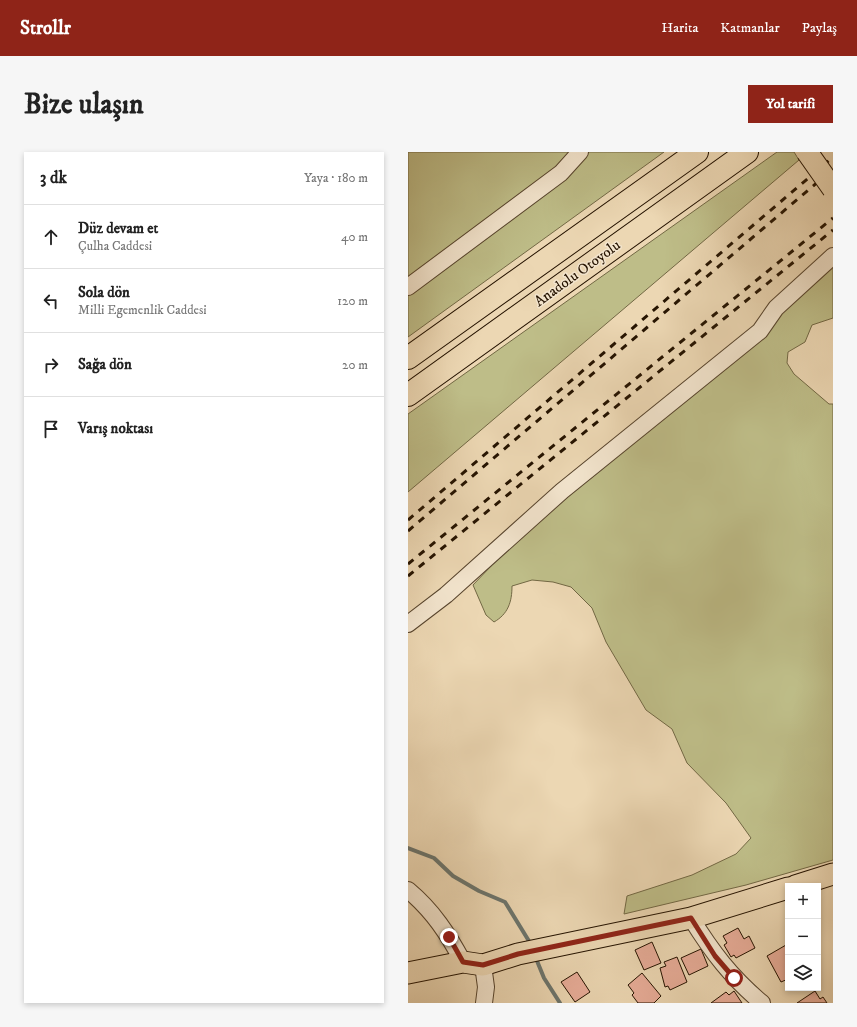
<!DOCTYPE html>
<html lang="tr">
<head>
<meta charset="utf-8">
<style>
  :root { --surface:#fff; --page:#f6f6f6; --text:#222; --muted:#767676; --line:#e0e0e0; --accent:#8f2418 }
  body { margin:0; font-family:"IM FELL DW Pica",serif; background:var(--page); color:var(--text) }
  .controls { position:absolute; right:12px; bottom:12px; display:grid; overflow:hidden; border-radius:0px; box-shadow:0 2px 6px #0003 }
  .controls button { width:36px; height:36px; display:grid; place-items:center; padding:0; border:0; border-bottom:1px solid var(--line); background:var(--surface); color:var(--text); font:20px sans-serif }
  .stop { position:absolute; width:12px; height:12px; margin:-9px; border:3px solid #8f2418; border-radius:50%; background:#fff }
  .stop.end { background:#8f2418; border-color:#fff; box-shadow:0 1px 4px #0008 }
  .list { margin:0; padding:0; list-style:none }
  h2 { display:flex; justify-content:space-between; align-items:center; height:52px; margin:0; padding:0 16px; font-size:17px }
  h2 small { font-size:13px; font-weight:400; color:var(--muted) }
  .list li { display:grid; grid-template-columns:26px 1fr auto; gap:12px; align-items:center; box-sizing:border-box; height:64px; padding:0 16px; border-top:1px solid var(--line) }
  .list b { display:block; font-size:15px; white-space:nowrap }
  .list p { margin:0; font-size:13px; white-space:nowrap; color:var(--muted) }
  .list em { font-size:13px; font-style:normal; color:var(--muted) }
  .icon { flex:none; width:22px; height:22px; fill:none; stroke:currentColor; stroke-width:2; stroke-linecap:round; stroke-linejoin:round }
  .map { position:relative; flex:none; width:425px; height:851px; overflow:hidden; border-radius:0px }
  header { display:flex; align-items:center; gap:24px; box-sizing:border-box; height:56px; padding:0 20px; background:var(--accent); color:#fff }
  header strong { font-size:19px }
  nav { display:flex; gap:22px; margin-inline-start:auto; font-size:14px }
  .intro { display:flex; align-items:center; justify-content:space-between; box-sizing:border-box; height:96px; padding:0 24px }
  h1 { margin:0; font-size:28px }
  .button { padding:10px 18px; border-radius:0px; background:var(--accent); color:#fff; font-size:14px; font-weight:700 }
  main { display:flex; gap:24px; padding:0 24px }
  aside { flex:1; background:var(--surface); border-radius:0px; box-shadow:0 2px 6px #0003 }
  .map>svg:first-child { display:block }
  .green { fill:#bebd88; stroke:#726844 }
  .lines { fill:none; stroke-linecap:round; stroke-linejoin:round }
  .stream { stroke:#6c756d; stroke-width:4 }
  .building { fill:#e7ac98; stroke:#251300 }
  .minor-casing { stroke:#57442d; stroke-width:18 }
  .major-casing { stroke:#251300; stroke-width:23 }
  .highway-casing { stroke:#251300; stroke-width:24 }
  .minor { stroke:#f3e5ce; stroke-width:16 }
  .major { stroke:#ecd7b3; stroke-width:21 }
  .highway { stroke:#ecd7b3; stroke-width:22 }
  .rail { stroke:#251300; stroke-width:3; stroke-dasharray:7 7; stroke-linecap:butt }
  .major-bridge-casing { stroke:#251300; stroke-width:23; stroke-linecap:butt }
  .major-bridge { stroke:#ecd7b3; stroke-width:21 }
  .route { stroke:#8f2418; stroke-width:5 }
  .labels { text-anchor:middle; stroke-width:3; stroke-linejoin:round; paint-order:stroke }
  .street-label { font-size:15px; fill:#251300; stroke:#f3e5ce }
</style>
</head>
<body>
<header>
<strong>Strollr</strong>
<nav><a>Harita</a><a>Katmanlar</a><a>Paylaş</a></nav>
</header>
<div class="intro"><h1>Bize ulaşın</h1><a class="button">Yol tarifi</a></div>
<main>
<aside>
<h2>3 dk<small>Yaya · 180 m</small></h2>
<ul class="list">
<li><svg class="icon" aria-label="ahead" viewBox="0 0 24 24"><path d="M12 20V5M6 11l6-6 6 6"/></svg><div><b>Düz devam et</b><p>Çulha Caddesi</p></div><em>40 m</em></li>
<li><svg class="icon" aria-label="left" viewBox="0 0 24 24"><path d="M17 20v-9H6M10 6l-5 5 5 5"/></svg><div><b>Sola dön</b><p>Milli Egemenlik Caddesi</p></div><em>120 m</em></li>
<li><svg class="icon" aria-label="right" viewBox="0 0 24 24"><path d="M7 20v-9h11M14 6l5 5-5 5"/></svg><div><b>Sağa dön</b></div><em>20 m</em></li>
<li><svg class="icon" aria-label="arrive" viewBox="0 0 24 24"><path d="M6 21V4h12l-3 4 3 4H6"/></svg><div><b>Varış noktası</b></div></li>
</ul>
</aside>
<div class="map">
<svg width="425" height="851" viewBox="0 0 425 851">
  <rect width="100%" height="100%" fill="#ecd7b3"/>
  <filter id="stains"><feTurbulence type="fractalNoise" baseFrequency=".005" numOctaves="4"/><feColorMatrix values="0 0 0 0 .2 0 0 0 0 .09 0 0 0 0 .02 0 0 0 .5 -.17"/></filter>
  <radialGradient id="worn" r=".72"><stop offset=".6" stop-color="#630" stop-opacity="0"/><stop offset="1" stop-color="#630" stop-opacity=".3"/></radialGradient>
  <g class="green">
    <path d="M0 0H162L147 17 0 126Z"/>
    <path d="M181 0H256L0 185V142L154 29Z"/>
    <path d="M369 0H386L391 8 0 340V262Z"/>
    <path d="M425 110V166L404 173 397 190 380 200 379 211 386 222 421 252H425V708L338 733 216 762 219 744 284 723 328 702 343 686 318 651 279 611 264 577 238 558 198 490 184 456 163 435 145 430 124 428 104 434C104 450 100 462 86 470L78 463 65 433C112 382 166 337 219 292 289 232 359 173 425 110Z"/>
  </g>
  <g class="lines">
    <g class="stream">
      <path d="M0 696 26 706 45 724 71 739 97 750 124 794"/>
      <path d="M127 804 136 826 152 851"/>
    </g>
  </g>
  <g class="building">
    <path d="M330 776 336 787 341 784 347 796 328 806 326 803 323 805 316 793 319 791 315 784Z"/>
    <path d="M244 790 253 811 236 818 227 798Z"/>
    <path d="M378 793 380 797V827L373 830 359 804Z"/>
    <path d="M293 797 300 814 281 823 273 806Z"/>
    <path d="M269 805 279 830 262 838 260 834 257 835 252 816 258 814 256 810Z"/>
    <path d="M169 820 182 840 167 850 153 830Z"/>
    <path d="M234 821 253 844 246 851H230L224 843 226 841 220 833Z"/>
    <path d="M326 839 334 851H303L318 840 321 843Z"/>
    <path d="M407 839 412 847 415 845 419 851H389Z"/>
  </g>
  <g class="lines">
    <g class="minor-casing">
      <g id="minor">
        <path d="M0 135 153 21 172 0"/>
        <path d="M0 472 38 443 154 339 352 179 368 156 425 104"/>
        <path d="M0 738C25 759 40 782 55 810"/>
        <path d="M283 766C304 800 323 825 354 851"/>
        <path d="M75 813 78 835 76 851"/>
      </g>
    </g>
    <g class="major-casing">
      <g id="major">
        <path d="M387 734 425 722"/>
        <path d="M0 821 55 810 75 813 110 802 283 766 380 736"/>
      </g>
    </g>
    <g class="highway-casing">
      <g id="highway">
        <path d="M0 206 289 0"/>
        <path d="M0 243 339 0"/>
      </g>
    </g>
    <use href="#minor" class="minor"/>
    <use href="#major" class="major"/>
    <use href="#highway" class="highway"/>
    <g class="rail">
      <path d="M0 368 425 5"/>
      <path d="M0 379 425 17"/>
      <path d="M0 412 425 66"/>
      <path d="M0 424 425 78"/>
    </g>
    <g class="major-bridge-casing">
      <path id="major-bridge" d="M399 0 425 37"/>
    </g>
    <use href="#major-bridge" class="major-bridge"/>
  </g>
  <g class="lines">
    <path class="route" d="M41 785 55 810 75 813 110 802 283 766 307 804 326 826"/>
  </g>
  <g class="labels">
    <g class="street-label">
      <text transform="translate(169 121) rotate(-36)" y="5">Anadolu Otoyolu</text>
    </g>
  </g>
  <rect width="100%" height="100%" filter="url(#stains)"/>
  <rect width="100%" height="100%" fill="url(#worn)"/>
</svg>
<div class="controls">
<button>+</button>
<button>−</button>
<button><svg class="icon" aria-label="layers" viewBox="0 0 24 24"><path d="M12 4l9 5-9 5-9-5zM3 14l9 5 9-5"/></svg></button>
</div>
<div class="stop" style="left:326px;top:826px"></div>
<div class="stop end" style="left:41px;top:785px"></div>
</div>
</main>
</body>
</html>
